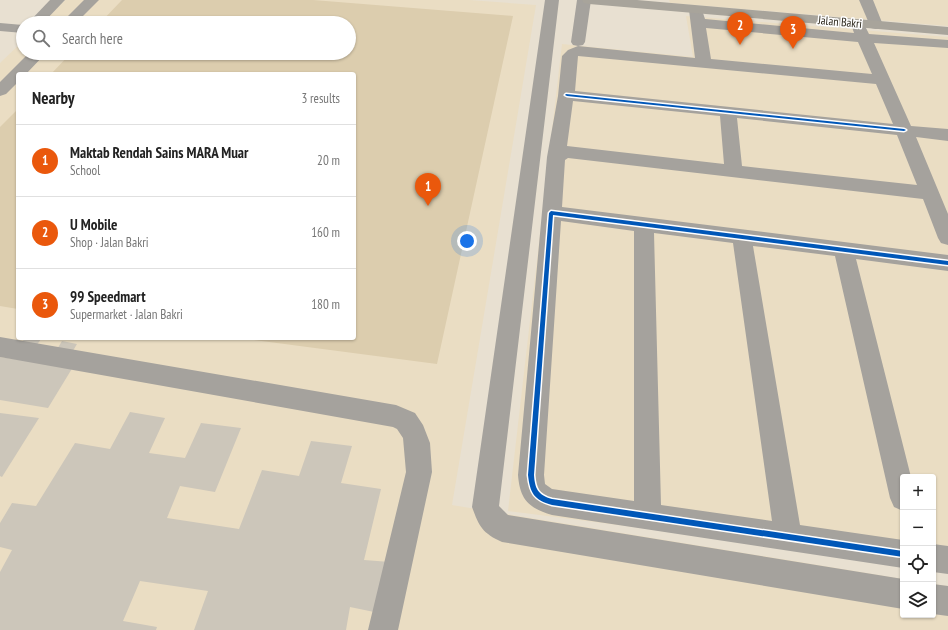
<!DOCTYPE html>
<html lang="en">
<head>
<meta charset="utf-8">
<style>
  :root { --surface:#fff; --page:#f2f2f2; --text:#222; --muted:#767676; --line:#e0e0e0; --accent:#ea580c }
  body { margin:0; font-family:"PT Sans Narrow",sans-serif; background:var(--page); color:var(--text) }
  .controls { position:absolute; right:12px; bottom:12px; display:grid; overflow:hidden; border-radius:4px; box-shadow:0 1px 3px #0004 }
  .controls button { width:36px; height:36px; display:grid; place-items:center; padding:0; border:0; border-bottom:1px solid var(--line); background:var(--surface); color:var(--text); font:20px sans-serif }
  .you { position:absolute; left:467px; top:241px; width:14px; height:14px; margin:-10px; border:3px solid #fff; border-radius:50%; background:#1a73e8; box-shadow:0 0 0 6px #1a73e833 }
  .badge { display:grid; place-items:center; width:26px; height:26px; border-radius:50%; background:var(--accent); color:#fff; font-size:13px; font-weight:700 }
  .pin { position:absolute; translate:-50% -33px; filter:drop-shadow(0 1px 2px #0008) }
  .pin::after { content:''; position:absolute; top:21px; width:14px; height:12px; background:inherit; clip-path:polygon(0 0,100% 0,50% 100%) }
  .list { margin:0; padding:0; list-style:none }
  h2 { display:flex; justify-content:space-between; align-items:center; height:52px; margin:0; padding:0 16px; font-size:17px }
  h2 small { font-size:13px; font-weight:400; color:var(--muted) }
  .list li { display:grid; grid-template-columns:26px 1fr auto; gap:12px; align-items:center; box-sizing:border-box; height:72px; padding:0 16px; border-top:1px solid var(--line) }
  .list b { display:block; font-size:15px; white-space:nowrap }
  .list p { margin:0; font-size:13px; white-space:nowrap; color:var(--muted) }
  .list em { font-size:13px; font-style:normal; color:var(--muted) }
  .icon { flex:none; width:22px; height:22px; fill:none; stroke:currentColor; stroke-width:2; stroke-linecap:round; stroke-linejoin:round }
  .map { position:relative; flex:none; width:948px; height:630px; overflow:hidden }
  .search { position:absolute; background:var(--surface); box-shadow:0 1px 3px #0004; left:16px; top:16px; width:340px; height:44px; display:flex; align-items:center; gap:10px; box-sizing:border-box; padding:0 14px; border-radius:22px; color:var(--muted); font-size:15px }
  .panel { position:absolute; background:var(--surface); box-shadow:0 1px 3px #0004; left:16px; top:72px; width:340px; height:268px; border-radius:4px }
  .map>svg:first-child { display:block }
  .built { fill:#eaddc3; fill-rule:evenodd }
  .green { fill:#dccdae }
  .building { fill:#ccc6ba }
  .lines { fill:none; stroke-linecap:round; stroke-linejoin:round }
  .minor { fill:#a5a29d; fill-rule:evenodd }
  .major { fill:#a8a49b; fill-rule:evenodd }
  .cycleway-casing { stroke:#fff; stroke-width:3 }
  .cycleway { fill:#0057b8; fill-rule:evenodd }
  .labels { text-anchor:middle; stroke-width:3; stroke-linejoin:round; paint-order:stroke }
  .far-street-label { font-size:12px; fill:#2e291e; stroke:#fff }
</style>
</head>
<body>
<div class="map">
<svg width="948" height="630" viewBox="0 0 948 630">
  <rect width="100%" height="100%" fill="#e8e0d1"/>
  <g class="built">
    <path d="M65 0H469L536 5 452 505 903 579V615H933V584L948 586V630H0V63L23 41V53H349V23H42ZM18 74H354V338H18Z"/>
    <path d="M669 0H948V26L670 3Z"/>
    <path d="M686 16 948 37V567L933 565V477H903V561L508 511 562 44 693 57Z"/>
  </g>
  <g class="green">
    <path d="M122 0H313L513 16 437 364 239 338H354V74H51L71 53H349V23H100Z"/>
    <path d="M18 109V309L0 306V127Z"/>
  </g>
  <g class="building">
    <path d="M25 338H36L41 339 34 349 19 346Z"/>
    <path d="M62 341 77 344 71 354 56 351Z"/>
    <path d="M0 357 73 367 48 408 0 400Z"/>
    <path d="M130 412 165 418 149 453 185 458 201 423 241 428 215 492 180 486 167 518 239 529 262 470 299 476 311 441 352 446 341 483 381 489 364 560 390 562 379 613 350 607 346 630H194L208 591 140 581 123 621 157 627 156 630H0V572L12 550 0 547V523L12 503 36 506 75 443 110 449Z"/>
    <path d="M0 413 39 418 2 477 0 476Z"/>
  </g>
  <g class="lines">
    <g class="minor">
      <path d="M50 0H65L43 23H28Z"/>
      <path d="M84 0H99L76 23H61Z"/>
      <path d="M545 0H559L499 506 508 515 903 579V609L502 542C482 533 479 526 472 507Z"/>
      <path d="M577 0H591L585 42 583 45 578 46 695 58 689 10 691 7 696 6 701 7 705 19 854 33 852 27 854 24 859 23 864 24 869 34 948 40V48L874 43 911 126 948 129V141L916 137 948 214V245L941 243 938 238 923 199 568 158 565 160 562 207 948 255V271L856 259 911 477H903V511L894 507 890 498 835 256 753 246 800 525 903 540V568L552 515C529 508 520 500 518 475L547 157 558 96 562 56 568 50 578 46 573 45 571 42ZM706 28 858 42 872 74 711 59ZM578 56 876 84 893 124 575 91ZM573 101 720 116 724 164 567 146ZM737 118 897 135 917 185 742 166ZM561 221 634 231V501L552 489 545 484 544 475ZM654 233 733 243 772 521 661 505Z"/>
      <path d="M859 0H873L883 25 881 28 876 29 871 28Z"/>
      <path d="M0 23 23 25V33L0 31Z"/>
      <path d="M29 53H46L26 74H18V82L6 94 0 96V82Z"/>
      <path d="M0 337 396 405 415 413 423 425 430 443 432 472 398 630H368L406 472 403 438 397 429 393 427 0 357Z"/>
      <path d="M933 544 948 546V574L933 572Z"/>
      <path d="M933 584 948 586V616L933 614Z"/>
    </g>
    <path class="major" d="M582 0H637L948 27V35L589 4 584 3Z"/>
    <g class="cycleway-casing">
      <g id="cycleway">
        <path d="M566 94 904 129 906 130 904 131 567 96 565 95Z"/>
        <path d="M551 211 948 261V265L553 215 534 475C535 489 538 495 552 499L903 551V557L552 505C534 500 530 493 528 475L549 213Z"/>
      </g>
    </g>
    <use href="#cycleway" class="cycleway"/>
  </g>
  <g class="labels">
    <g class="far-street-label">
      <text transform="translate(840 22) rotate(5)" y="4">Jalan Bakri</text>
    </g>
  </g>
</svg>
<div class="controls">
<button>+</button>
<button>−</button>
<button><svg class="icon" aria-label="locate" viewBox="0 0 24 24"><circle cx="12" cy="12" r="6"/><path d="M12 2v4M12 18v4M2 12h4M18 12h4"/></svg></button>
<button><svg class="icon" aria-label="layers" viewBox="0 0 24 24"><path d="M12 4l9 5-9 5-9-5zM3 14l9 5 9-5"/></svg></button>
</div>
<div class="you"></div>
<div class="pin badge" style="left:428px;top:206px">1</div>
<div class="pin badge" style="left:740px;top:45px">2</div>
<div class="pin badge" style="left:793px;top:49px">3</div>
<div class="search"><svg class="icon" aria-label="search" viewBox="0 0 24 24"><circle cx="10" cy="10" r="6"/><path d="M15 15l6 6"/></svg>Search here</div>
<section class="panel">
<h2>Nearby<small>3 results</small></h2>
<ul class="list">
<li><span class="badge">1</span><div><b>Maktab Rendah Sains MARA Muar</b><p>School</p></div><em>20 m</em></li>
<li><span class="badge">2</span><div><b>U Mobile</b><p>Shop · Jalan Bakri</p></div><em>160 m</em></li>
<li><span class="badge">3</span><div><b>99 Speedmart</b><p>Supermarket · Jalan Bakri</p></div><em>180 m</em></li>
</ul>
</section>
</div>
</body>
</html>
